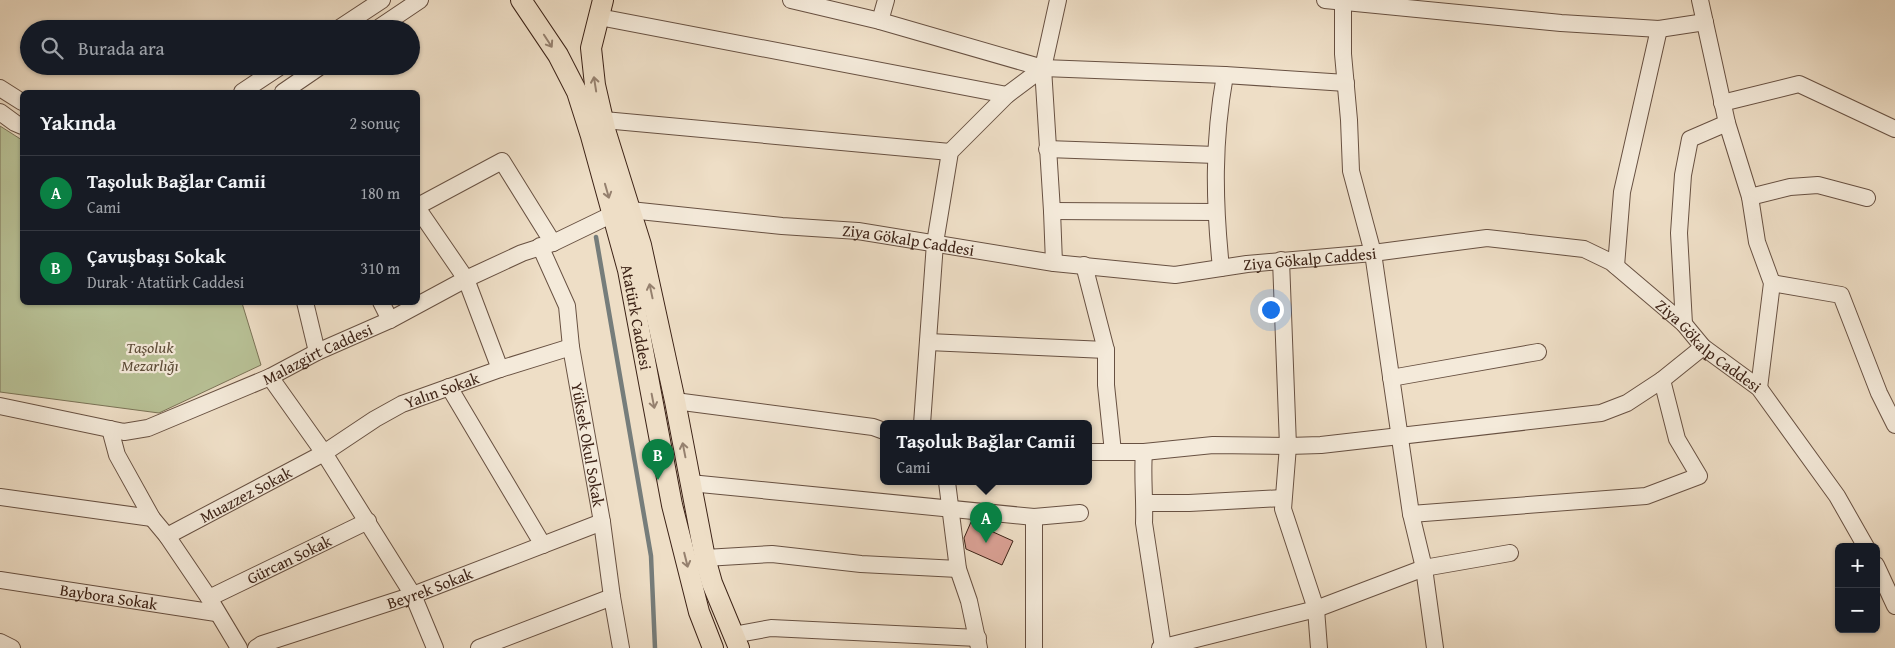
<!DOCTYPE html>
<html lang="tr">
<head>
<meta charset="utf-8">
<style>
  :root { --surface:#171b24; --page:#242831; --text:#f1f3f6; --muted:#9ea1a6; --line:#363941; --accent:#0b8043 }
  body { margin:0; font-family:"Gentium Book Plus",serif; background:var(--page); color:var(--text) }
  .controls { position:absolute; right:15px; bottom:15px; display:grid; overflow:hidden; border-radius:8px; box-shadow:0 1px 4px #0004 }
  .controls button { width:45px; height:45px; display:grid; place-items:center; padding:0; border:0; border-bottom:1px solid var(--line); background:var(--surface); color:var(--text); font:25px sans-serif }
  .you { position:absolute; left:1270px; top:309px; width:18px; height:18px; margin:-12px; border:4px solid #fff; border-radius:50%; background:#1a73e8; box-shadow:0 0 0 8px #1a73e833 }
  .badge { display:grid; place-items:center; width:32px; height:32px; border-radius:50%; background:var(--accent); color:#fff; font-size:16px; font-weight:700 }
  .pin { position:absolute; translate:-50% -41px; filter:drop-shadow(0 1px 2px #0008) }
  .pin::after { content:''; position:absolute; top:26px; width:18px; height:15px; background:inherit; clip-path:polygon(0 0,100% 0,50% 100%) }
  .popup { position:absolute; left:880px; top:420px; width:212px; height:65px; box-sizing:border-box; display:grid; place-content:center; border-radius:8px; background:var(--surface); filter:drop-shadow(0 1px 4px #0005); font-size:16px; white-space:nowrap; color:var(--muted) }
  .popup b { font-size:19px; color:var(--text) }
  .popup::after { content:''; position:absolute; left:50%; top:100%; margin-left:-10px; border:10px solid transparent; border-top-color:var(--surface) }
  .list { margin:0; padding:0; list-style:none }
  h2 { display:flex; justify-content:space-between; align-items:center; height:65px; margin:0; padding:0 20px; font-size:21px }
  h2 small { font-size:16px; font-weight:400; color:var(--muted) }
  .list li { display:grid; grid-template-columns:32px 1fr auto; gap:15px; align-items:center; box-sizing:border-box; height:75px; padding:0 20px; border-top:1px solid var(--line) }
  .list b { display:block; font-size:19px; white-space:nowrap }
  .list p { margin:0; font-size:16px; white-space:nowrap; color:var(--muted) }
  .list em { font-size:16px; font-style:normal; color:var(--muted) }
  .icon { flex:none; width:28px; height:28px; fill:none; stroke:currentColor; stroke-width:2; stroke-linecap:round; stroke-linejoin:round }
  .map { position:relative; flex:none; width:1895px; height:648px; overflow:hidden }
  .search { position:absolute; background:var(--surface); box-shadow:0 1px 4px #0004; left:20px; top:20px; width:400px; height:55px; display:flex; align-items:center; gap:12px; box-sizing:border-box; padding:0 18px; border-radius:28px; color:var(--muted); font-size:19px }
  .panel { position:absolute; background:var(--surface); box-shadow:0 1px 4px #0004; left:20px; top:90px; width:400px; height:215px; border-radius:8px }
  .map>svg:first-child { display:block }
  .green { fill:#b8c196; stroke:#7a7256 }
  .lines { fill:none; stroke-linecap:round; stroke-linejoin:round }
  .stream { stroke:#767d7b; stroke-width:4.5 }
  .building { fill:#daa195; stroke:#3c2216 }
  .minor-casing { stroke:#685142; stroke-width:18 }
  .major-casing { stroke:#3c2216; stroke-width:22 }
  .minor { stroke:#f4eada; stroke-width:16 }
  .major { stroke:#eedec6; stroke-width:20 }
  .oneway { stroke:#95806e }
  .labels { text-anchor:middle; stroke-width:4.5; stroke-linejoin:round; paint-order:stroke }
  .street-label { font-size:16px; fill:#3c2216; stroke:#f4eada }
  .park-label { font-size:16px; font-style:italic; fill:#5b4a36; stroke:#f4eada }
</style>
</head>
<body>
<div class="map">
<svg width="1895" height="648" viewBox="0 0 1895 648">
  <rect width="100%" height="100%" fill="#eedec6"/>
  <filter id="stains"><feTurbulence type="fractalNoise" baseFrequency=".004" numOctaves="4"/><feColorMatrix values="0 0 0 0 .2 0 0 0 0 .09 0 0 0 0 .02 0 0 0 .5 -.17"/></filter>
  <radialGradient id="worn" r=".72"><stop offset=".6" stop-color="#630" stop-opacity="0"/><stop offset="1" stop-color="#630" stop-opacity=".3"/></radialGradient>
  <path class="green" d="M0 126 22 140V302L242 303 261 365 159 413 0 392Z"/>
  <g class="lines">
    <path class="stream" d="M596 237 651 556 655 648"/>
  </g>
  <path class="building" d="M971 522 1013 541 1002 565 966 549 964 538Z"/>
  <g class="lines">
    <g class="minor-casing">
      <g id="minor">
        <path d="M791 0 880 21 1043 68 1225 75 1346 83"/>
        <path d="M1325 0 1561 23 1659 29 1705 22"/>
        <path d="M1343 0V54L1349 120 1351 171 1373 253 1411 514 1424 568 1435 648"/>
        <path d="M1700 0 1727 123 1750 197 1757 242 1772 283 1759 388"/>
        <path d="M599 17 1007 95"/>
        <path d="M880 21 886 0"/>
        <path d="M338 29 382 0"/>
        <path d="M377 29 420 0"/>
        <path d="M0 88 22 102"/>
        <path d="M242 92 281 66"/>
        <path d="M283 92 321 66"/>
        <path d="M1722 103 1799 84 1895 129"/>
        <path d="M0 112 15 123 22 126"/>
        <path d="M604 120 950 152"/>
        <path d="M1047 149 1216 155"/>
        <path d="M1750 197 1790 187 1818 185 1867 198"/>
        <path d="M418 206 502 161 553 243"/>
        <path d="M418 209 466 279 500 369"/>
        <path d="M1052 211 1215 212"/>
        <path id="s1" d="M540 246 567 306 571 347 602 522 612 597 621 648"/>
        <path d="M1281 260 1288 446 1283 509 1316 609 1319 648"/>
        <path d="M1054 263 1052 211 1043 68 1058 0"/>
        <path d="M1084 265 1106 350V385L1113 452"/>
        <path d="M1616 266 1622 192 1659 29"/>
        <path d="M1221 268C1214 200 1213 142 1225 75"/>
        <path d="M1772 283 1841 295 1879 393 1895 425"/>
        <path d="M305 302 317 352"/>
        <path d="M381 302 390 320"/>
        <path d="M1684 324 1679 233 1683 175 1690 139 1727 123"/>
        <path d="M928 342 1106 350"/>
        <path d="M270 377 324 453 413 595 435 648"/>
        <path d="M1391 378 1538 352"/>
        <path d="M449 387 543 545"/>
        <path d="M675 401 873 427 884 431"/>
        <path id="s2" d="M0 406 124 432 148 428 270 377 317 352 390 320 466 279 522 253 553 243 613 214 630 210 782 226 858 231 1054 263 1175 275 1247 264 1373 253 1487 238 1584 249 1611 262 1684 324 1703 347 1759 388 1837 496 1866 547"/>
        <path d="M922 424 935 243 950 152 1007 95 1043 68"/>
        <path d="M110 429 117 455 152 518 167 536 209 598 239 648"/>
        <path d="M1088 452H1144L1213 445 1288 446 1321 445 1601 413 1627 403 1662 380 1703 347"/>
        <path d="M1144 452C1142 476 1145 499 1144 523L1163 647"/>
        <path d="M947 482 958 569 969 601 979 648"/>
        <path d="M690 483 1034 517 1080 513"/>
        <path d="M0 497 152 518"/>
        <path d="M1145 503H1189L1283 498"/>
        <path d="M1411 514 1646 496 1699 476 1677 439 1662 380"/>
        <path d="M1034 517V648"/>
        <path id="s3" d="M167 536 324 453 375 419 402 404 500 369 571 347"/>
        <path d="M705 558 772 554 861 564 958 569"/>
        <path d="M1876 565 1895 606"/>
        <path id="s4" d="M0 580 216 613"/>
        <path id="s5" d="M209 598 368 521"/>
        <path d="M733 635 771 628 978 638"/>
        <path d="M0 642 12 648"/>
        <path id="s6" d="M256 648 262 644 413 595 602 522"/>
        <path d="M479 648 612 597"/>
        <path d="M1160 648 1316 609 1424 568 1510 553"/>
      </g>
    </g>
    <g class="major-casing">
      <g id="major">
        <path id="s7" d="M521 0 558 55 577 92 591 136 628 270 672 505 699 612 713 648"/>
        <path d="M603 0 591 48 595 85 606 133 641 245 675 401 705 558 712 583 739 648"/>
      </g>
    </g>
    <use href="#minor" class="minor"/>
    <use href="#major" class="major"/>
  </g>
  <defs><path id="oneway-shaft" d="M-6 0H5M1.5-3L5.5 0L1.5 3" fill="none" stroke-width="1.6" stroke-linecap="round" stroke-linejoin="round" transform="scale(1.25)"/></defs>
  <g class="oneway">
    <use href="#oneway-shaft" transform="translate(548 41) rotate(57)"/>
    <use href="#oneway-shaft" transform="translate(595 84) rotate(-99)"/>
    <use href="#oneway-shaft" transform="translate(607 191) rotate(74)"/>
    <use href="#oneway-shaft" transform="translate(651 291) rotate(-102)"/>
    <use href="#oneway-shaft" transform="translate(653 401) rotate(79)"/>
    <use href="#oneway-shaft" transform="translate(684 450) rotate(-101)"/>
    <use href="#oneway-shaft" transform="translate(686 560) rotate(76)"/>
  </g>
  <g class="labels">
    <g class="street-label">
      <text dy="6" stroke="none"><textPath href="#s2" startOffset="961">Ziya Gökalp Caddesi</textPath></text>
      <text dy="6" stroke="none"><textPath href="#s2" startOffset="1366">Ziya Gökalp Caddesi</textPath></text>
      <text dy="6" stroke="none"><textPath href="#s7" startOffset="341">Atatürk Caddesi</textPath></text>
      <text dy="6" stroke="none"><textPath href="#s2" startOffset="1801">Ziya Gökalp Caddesi</textPath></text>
      <text dy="6" stroke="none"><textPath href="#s2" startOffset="336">Malazgirt Caddesi</textPath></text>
      <text dy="6" stroke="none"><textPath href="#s3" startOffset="312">Yalın Sokak</textPath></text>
      <text dy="6" stroke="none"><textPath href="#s1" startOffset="206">Yüksek Okul Sokak</textPath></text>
      <text dy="6" stroke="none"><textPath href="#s3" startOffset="89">Muazzez Sokak</textPath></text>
      <text dy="6" stroke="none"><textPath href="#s5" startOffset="89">Gürcan Sokak</textPath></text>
      <text dy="6" stroke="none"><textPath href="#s6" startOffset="184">Beyrek Sokak</textPath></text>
      <text dy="6" stroke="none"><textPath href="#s4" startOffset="110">Baybora Sokak</textPath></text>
    </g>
    <g class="park-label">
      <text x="150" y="353">Taşoluk<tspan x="150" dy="18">Mezarlığı</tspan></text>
    </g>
  </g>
  <rect width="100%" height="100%" filter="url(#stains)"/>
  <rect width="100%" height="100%" fill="url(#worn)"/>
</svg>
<div class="controls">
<button>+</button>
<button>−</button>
</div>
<div class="you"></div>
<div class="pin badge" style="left:986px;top:543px">A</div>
<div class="popup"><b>Taşoluk Bağlar Camii</b>Cami</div>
<div class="pin badge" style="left:658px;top:480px">B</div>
<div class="search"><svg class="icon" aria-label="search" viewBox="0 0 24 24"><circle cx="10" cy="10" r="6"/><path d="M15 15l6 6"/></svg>Burada ara</div>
<section class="panel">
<h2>Yakında<small>2 sonuç</small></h2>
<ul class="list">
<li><span class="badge">A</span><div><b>Taşoluk Bağlar Camii</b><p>Cami</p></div><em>180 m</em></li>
<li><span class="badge">B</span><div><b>Çavuşbaşı Sokak</b><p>Durak · Atatürk Caddesi</p></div><em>310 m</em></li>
</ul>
</section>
</div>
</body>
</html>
